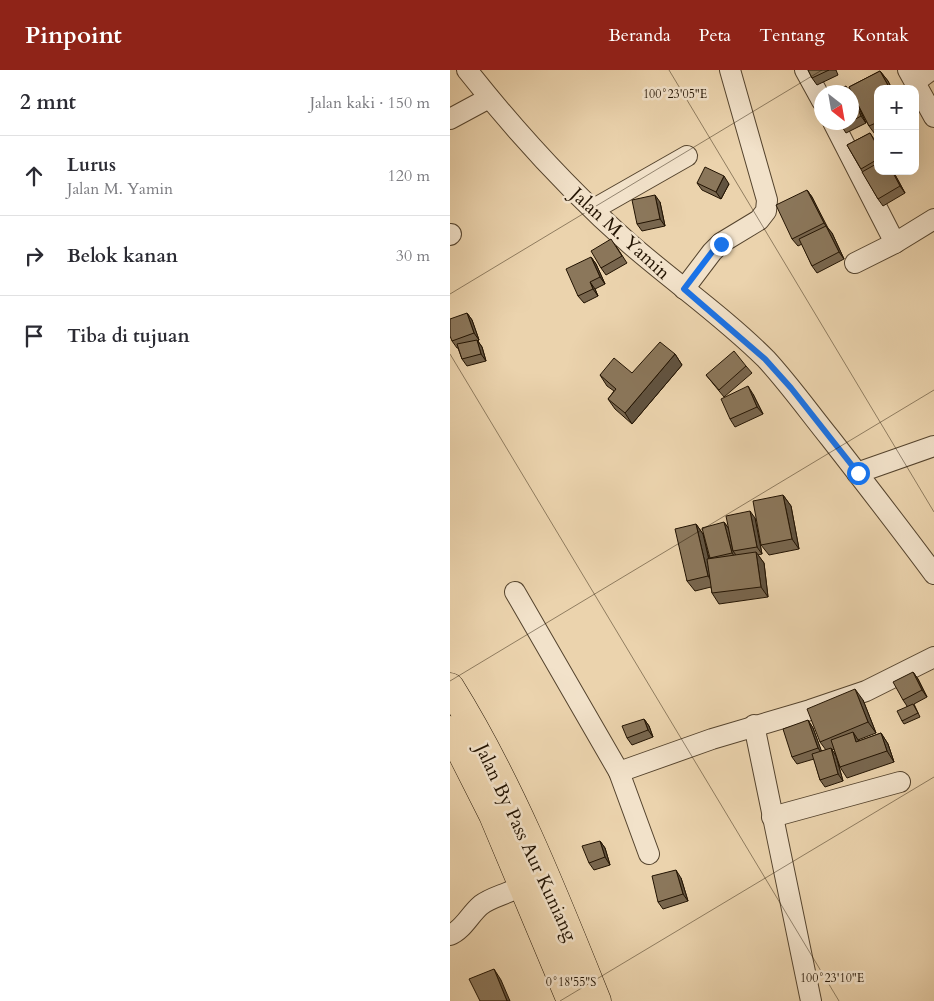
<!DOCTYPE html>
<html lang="id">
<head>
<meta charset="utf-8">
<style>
  :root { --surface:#fff; --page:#f2f2f3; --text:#2b2b33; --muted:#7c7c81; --line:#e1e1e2; --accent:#8f2418 }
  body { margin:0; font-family:Cardo,serif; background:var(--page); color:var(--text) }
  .controls { position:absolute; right:15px; top:15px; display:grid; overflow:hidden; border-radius:10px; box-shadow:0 5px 20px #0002 }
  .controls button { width:45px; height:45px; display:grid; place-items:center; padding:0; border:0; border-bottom:1px solid var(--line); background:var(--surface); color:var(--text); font:25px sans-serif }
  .compass { position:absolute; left:364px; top:15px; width:45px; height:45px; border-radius:50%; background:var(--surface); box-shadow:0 5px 20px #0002; rotate:149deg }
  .stop { position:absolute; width:15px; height:15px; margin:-11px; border:4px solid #1a73e8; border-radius:50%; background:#fff }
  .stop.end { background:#1a73e8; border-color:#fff; box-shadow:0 1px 5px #0008 }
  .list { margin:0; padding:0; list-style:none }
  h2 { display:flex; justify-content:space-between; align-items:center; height:65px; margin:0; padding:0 20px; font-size:21px }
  h2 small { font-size:16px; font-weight:400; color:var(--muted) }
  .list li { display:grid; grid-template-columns:32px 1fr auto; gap:15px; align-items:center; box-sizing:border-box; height:80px; padding:0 20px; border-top:1px solid var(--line) }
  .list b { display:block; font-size:19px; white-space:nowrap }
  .list p { margin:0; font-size:16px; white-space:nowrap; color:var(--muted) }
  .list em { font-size:16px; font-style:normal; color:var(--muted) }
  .icon { flex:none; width:28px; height:28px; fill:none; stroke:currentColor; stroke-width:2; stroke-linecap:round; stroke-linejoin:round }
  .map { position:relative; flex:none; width:484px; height:931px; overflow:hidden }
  header { display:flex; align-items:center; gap:30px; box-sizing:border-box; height:70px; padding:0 25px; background:var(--accent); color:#fff }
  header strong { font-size:24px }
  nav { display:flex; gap:28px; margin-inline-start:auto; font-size:18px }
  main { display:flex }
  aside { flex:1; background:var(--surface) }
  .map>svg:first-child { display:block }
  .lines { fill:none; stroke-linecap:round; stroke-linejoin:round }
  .minor-casing { stroke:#54432d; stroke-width:22 }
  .highway-casing { stroke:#221302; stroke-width:29 }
  .minor { stroke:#f2e2ca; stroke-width:20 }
  .highway { stroke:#ebd3ad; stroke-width:28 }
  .wall { fill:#78664e; stroke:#221302 }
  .shaded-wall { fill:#615340; stroke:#221302 }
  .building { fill:#8b775b; stroke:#221302 }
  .route { stroke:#1a73e8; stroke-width:6 }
  .ticks { fill:none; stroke:#221302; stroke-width:1; stroke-opacity:0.45 }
  .labels { text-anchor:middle; stroke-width:5; stroke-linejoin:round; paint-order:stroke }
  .street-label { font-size:19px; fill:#221302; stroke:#f2e2ca }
  .ticks-label { font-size:12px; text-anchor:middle; fill:#221302; stroke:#f2e2ca; stroke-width:5; stroke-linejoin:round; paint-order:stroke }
</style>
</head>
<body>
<header>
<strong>Pinpoint</strong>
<nav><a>Beranda</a><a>Peta</a><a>Tentang</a><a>Kontak</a></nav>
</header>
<main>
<aside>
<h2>2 mnt<small>Jalan kaki · 150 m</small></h2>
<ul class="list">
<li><svg class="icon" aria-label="ahead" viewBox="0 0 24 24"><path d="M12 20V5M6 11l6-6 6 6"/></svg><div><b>Lurus</b><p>Jalan M. Yamin</p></div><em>120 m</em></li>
<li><svg class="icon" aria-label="right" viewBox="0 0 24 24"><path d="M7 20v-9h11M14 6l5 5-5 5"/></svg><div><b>Belok kanan</b></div><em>30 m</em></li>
<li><svg class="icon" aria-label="arrive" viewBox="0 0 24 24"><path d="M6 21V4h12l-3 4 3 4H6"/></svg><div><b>Tiba di tujuan</b></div></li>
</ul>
</aside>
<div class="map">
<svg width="484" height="931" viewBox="0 0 484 931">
  <rect width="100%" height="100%" fill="#ebd3ad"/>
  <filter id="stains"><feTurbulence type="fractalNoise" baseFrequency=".004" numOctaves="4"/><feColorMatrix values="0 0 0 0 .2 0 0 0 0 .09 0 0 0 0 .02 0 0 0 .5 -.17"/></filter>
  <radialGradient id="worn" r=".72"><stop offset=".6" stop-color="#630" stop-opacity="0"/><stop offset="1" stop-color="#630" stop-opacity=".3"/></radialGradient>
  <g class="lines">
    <g class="minor-casing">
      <g id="minor">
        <path d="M17 0C66 62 120 121 180 174 225 213 274 247 316 289 339 314 359 342 380 368 415 413 450 458 484 504"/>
        <path d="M355 0 372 31"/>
        <path d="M458 0 484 47"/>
        <path d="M465 12 481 0"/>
        <path d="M0 49 39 28"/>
        <path d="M383 52 445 173"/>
        <path d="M144 139 237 86"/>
        <path d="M0 165 1 164"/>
        <path d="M405 193 445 173 484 149"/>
        <path d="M234 219 262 182 271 173 309 150 316 141 317 130 280 0"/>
        <path d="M407 403 484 376"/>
        <path d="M65 522 169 702 199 784"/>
        <path d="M304 655 361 931"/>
        <path d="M169 702 262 669 360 640 416 621 484 587"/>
        <path d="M322 747 450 712"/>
        <path d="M0 865C13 860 20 844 31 835 40 828 53 825 63 820"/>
      </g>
    </g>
    <g class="highway-casing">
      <g id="highway">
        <path d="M0 617C61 715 104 824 147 931"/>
        <path d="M0 660 43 745 121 931"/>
      </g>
    </g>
    <use href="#minor" class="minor"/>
    <use href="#highway" class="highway"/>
  </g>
  <g class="wall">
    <path d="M358 0H386L388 5 367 15 362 8Z"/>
    <path d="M430 1 438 11 442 19H428V66L427 67 419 56 399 17Z"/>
    <path d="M402 23 416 53 396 63 389 52H402Z"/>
    <path d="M420 63 428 75V101H443L455 123 433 136 428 129 397 75Z"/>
    <path d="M247 113 279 114 271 129 252 120Z"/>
    <path d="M357 120 362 127 376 156 382 163 394 189 367 203 362 196 352 174 348 176 342 169Z"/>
    <path d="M210 132 215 156 192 161 187 154Z"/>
    <path d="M166 176 177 193 156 205 151 198Z"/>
    <path d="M141 187 146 194 155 214 145 219 148 226 134 233 128 226Z"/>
    <path d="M17 243 22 250 29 270 28 271 32 277 36 291 17 296 12 289 8 278H7L2 271Z"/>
    <path d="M225 284 232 295 182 354 165 339 158 329 164 321 157 316 150 305 182 303Z"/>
    <path d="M296 296 302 303 274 327 256 305Z"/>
    <path d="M303 324 313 344 285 357 280 349Z"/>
    <path d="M333 425 341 436 349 479 319 485 311 475Z"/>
    <path d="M305 448 312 484 308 485 314 493 318 527 269 534 262 523 261 517 245 521 237 511 246 454 253 464 259 488H260L274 452 279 459Z"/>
    <path d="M463 602 468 609 477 627 464 634 470 647 454 654 452 651 457 636 453 630Z"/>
    <path d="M413 630 426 663 408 670 409 671 431 663 438 674 444 692 397 708 390 697 384 679 382 680 386 686 393 711 375 717 370 710 364 689 347 694 342 687 358 650 363 658 371 681 376 680 370 672Z"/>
    <path d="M194 649 199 656 203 667 182 675 177 668Z"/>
    <path d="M150 771 155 778 160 795 144 800 139 793Z"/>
    <path d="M231 808 238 831 213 839 208 832Z"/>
  </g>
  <g class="shaded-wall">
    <path d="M430 1 438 11 442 19H440Z"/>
    <path d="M402 23 416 53 411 46 402 26Z"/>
    <path d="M442 101H443L455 123 450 116Z"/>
    <path d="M274 106 279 114 271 129 266 122Z"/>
    <path d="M357 120 362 127 379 160 374 153Z"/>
    <path d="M205 125 210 132 215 156 210 149Z"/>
    <path d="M376 156 382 163 394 189 389 182Z"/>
    <path d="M141 187 146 194 155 214 150 207Z"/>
    <path d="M140 212 145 219 148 226 143 219Z"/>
    <path d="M17 243 22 250 29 270 24 263Z"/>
    <path d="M27 270 32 277 36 291 31 284Z"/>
    <path d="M225 284 232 295 182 354 175 343Z"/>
    <path d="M298 316 303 324 313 344 307 337Z"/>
    <path d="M333 425 341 436 349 479 342 469Z"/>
    <path d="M300 441 305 448 312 484 307 477Z"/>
    <path d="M274 452 279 459 283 481 286 485 287 490 282 483Z"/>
    <path d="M246 454 253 464 265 516 258 506Z"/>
    <path d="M306 482 314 493 318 527 311 517Z"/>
    <path d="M463 602 468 609 477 627 472 620Z"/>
    <path d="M405 619 413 630 426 663 418 652Z"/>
    <path d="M194 649 199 656 203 667 198 660Z"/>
    <path d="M358 650 363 658 373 685 368 678Z"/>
    <path d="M403 662 410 673 406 672Z"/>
    <path d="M431 663 438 674 444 692 437 681Z"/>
    <path d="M381 678 386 686 393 711 388 704Z"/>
    <path d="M150 771 155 778 160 795 155 787Z"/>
    <path d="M226 800 231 808 238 831 233 824Z"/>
    <path d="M44 899 51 910 60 931H57Z"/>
  </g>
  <g class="building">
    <path d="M358 0H379L362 8Z"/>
    <path d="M430 1 440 19H428V52L419 56 399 17Z"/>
    <path d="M396 16 400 22H383Z"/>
    <path d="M402 26 411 46 402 51Z"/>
    <path d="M389 52H398L391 56Z"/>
    <path d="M420 63 428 77V89L411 99 397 75Z"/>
    <path d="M428 93V101H442L450 116 428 129 412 102Z"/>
    <path d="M255 97 274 106 266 122 247 113Z"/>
    <path d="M357 120 374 153 342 169 326 135Z"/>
    <path d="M205 125 210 149 187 154 182 130Z"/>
    <path d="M376 156 389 182 362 196 349 169Z"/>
    <path d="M161 169 172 186 151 198 141 181Z"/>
    <path d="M141 187 150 207 140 212 143 219 128 226 116 199Z"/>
    <path d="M17 243 24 263 2 271 0 266V249Z"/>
    <path d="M27 270 31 284 12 289 7 274Z"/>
    <path d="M210 272 225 284 175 343 158 329 166 319 150 305 164 288 182 303Z"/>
    <path d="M284 281 296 296 269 320 256 305Z"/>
    <path d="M298 316 307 337 280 349 271 329Z"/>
    <path d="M333 425 342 469 311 475 303 431Z"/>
    <path d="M300 441 307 477 283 481 276 446Z"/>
    <path d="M274 452 282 483 260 488 252 458Z"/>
    <path d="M246 454 258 506 237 511 225 459Z"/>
    <path d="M306 482 311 517 262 523 257 489Z"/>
    <path d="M463 602 472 620 453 630 443 612Z"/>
    <path d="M405 619 418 652 370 672 357 639Z"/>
    <path d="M463 634 468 643 452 651 447 641Z"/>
    <path d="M194 649 198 660 177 668 172 656Z"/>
    <path d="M358 650 368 678 342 687 333 659Z"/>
    <path d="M403 662 406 672 431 663 437 681 390 697 381 670Z"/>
    <path d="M381 678 388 704 370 710 362 684Z"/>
    <path d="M150 771 155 787 139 793 132 776Z"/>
    <path d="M226 800 233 824 208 832 202 806Z"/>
    <path d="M44 899 57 931H30L19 909Z"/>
  </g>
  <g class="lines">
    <path class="route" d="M271 174 262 182 234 219 315 289 341 318 408 403"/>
  </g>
  <path class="ticks" d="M219 0 484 442M0 224 372 0M0 284 389 931M0 611 484 320M110 931 484 707"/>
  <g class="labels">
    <g class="street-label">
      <text transform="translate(171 163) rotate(42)" y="7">Jalan M. Yamin</text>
      <text transform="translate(77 772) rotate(65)" y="7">Jalan By Pass Aur Kuniang</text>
    </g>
  </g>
  <g class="ticks-label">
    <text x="225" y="28">100°23'05"E</text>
    <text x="382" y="912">100°23'10"E</text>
    <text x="121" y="916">0°18'55"S</text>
  </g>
  <rect width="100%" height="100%" filter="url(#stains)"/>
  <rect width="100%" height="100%" fill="url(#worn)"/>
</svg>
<div class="controls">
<button>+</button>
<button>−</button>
</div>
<svg class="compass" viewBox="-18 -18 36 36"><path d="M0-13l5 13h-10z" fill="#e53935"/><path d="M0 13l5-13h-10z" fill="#7c7c81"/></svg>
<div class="stop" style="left:408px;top:403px"></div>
<div class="stop end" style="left:271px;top:174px"></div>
</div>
</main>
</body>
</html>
